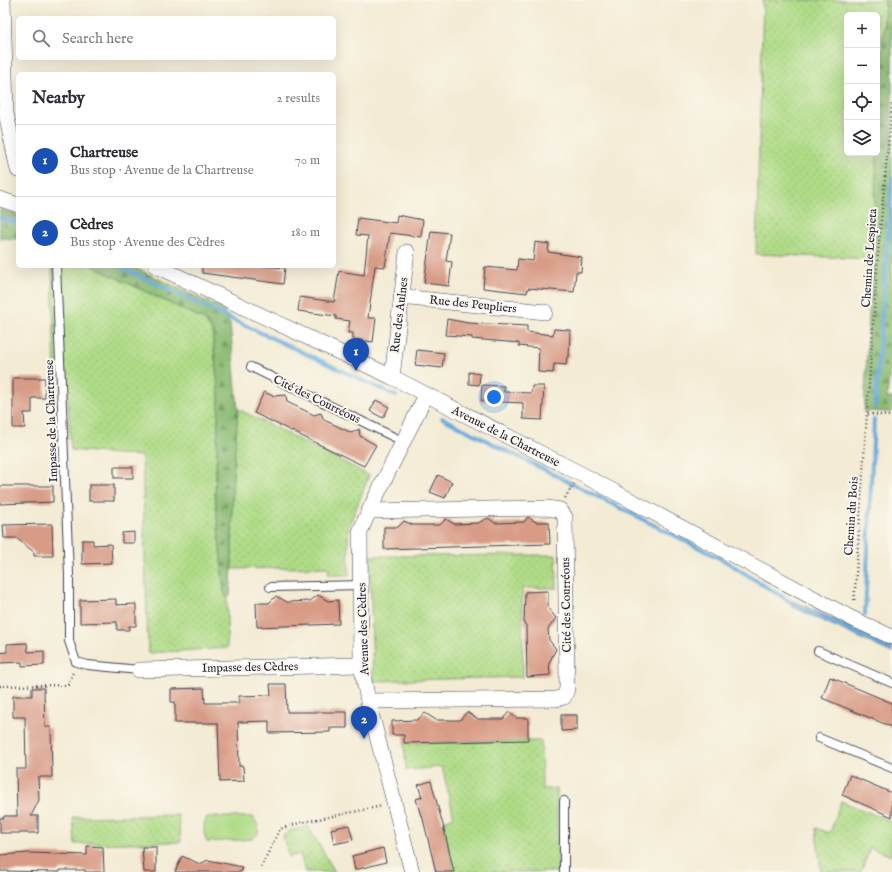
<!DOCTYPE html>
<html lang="en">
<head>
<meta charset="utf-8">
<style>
  :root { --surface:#fff; --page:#f7f7f7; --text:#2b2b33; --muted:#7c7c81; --line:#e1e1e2; --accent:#d93025 }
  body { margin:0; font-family:"IM FELL English",serif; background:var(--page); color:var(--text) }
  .controls { position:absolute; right:12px; top:12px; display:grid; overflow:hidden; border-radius:6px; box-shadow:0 4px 16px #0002 }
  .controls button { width:36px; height:36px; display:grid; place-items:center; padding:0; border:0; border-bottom:1px solid var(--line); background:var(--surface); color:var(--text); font:20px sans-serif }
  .you { position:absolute; left:494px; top:397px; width:14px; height:14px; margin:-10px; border:3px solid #fff; border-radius:50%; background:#1a73e8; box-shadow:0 0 0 6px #1a73e833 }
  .badge { display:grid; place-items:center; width:26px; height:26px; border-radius:50%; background:var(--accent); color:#fff; font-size:13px; font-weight:700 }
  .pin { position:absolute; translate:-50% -33px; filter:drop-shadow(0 1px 2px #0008) }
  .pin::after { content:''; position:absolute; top:21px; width:14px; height:12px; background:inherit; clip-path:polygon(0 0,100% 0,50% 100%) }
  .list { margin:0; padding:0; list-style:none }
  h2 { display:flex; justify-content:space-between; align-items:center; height:52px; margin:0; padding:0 16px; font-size:17px }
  h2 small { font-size:13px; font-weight:400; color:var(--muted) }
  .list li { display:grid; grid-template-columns:26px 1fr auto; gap:12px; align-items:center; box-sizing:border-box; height:72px; padding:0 16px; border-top:1px solid var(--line) }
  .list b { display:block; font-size:15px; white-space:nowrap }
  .list p { margin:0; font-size:13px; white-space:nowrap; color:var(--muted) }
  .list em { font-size:13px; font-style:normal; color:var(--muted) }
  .icon { flex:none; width:22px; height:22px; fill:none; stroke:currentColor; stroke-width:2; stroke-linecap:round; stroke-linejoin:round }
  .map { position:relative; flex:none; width:892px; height:872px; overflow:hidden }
  .search { position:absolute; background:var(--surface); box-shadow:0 4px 16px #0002; left:16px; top:16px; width:320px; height:44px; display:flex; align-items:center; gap:10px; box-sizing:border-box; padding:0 14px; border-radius:6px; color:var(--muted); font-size:15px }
  .panel { position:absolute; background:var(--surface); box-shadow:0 4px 16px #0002; left:16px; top:72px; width:320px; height:196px; border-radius:6px }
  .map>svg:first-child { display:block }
  .grass { fill:url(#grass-dots); stroke:#687e60; fill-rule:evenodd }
  .forest { fill:url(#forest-firs); stroke:#566e57 }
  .green { fill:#afdb86; stroke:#687e60 }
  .water { fill:url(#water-ripples); stroke:#44668b }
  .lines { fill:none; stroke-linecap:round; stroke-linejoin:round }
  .stream { stroke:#67aadb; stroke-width:4 }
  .building { fill:#d89b86 }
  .service-casing { stroke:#414052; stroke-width:10 }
  .minor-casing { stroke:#414052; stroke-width:16 }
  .path { stroke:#414052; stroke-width:2.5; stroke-dasharray:1 3; stroke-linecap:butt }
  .service { stroke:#fff; stroke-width:8 }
  .minor { stroke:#fff; stroke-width:15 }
  .labels { text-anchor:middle; stroke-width:4; stroke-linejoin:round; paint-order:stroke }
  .street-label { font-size:12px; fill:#22223b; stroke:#fbf7ec }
</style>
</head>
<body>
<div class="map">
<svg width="892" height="872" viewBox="0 0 892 872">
  <defs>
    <pattern id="grass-dots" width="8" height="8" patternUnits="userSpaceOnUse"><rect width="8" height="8" fill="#afdb86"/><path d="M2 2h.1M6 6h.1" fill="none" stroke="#96bc75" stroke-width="1.8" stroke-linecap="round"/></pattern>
    <pattern id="forest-firs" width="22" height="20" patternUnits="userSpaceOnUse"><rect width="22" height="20" fill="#8bbb73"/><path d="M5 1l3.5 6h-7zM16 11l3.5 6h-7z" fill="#719860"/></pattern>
    <pattern id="water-ripples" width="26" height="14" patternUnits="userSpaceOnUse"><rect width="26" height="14" fill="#67aadb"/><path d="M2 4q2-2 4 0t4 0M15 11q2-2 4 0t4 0" fill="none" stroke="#548ab3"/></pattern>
  </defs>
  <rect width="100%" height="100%" fill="#fbf7ec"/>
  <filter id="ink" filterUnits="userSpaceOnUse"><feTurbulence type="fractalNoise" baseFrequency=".025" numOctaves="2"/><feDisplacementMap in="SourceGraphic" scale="8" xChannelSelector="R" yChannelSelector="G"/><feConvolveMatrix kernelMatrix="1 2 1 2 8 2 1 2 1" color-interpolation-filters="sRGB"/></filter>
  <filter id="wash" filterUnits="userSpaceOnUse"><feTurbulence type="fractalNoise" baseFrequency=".012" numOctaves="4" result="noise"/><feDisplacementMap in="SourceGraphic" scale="16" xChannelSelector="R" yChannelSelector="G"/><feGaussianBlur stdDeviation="0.9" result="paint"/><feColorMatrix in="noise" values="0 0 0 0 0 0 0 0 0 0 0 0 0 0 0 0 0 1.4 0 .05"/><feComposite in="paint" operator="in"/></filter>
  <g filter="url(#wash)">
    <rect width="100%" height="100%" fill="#f3ebd4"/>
    <g class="grass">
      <path d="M763 0H885L872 259 756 254ZM847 15H877V153H847Z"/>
      <path d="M52 266H92L205 320 212 330 219 397 215 494 224 592 227 598V648L148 653 142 456 71 450 66 373H55Z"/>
      <path d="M238 409 369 475 348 529 349 575H329L328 567 232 569V489Z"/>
      <path d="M556 555 557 588H522L523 677 373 681 370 556Z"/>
      <path d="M541 741 542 789H557L558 872H454L444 829V821L454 817 442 767 406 770 404 743Z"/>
      <path d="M841 801 892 822V856L870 848 861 872H821L816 828 830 833Z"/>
      <path d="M178 815 181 842 75 844 73 817Z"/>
      <path d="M308 826 335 872H306L300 854 289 857 283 836 290 831Z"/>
    </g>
    <g class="forest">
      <path d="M885 0H892V349L887 398H892V412L864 411Z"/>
      <path d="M0 209 18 215V239L0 238Z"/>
      <path d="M92 266H131L223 309 230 324 238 409 232 489V569L230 595 227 598 224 592 215 494 219 397 212 330 205 320Z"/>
    </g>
    <path class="green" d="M207 817H253L258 826V834L253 839 207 842C203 834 203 824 207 817Z"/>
    <path class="water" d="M794 601 892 646V653L791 606Z"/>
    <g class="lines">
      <g class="stream">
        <path d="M0 218 18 223"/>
        <path d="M118 266 396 396"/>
        <path d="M875 407 892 178"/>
        <path d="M442 418 725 561 797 606"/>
        <path d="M865 615 874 420"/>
      </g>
    </g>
    <g id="blocks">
      <g class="building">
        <path d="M397 215 423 220 421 237 390 233 385 267 375 266 368 318H376L373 342 353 339V333H348L350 321 336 319V316L298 311 300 297 334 302 339 271 364 275 368 236 356 235 358 218 396 223Z"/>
        <path d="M431 231 450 233 446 261 452 262 449 286 424 283Z"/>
        <path d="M535 242 549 244 548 252 582 257 581 272H576L574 292 528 288 527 293 483 288 485 267 517 270 518 259 533 261Z"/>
        <path d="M202 266H261L285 268 283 284 202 273Z"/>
        <path d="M447 319 468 323 527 326V332L553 335 554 329 570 330 569 357H567L566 365 554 364 553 373 538 372 539 348 519 346V343L472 339V337L445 335Z"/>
        <path d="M417 350 444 353 442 368 415 365Z"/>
        <path d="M469 372 480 374 479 385 469 384Z"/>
        <path d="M13 378H45V398H32V413H24L25 428H13Z"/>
        <path d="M482 385 504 386V392L531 393 532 386H544L542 420 523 419V403L481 401Z"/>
        <path d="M264 392 273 396 286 395 287 402 314 415 321 413 324 420 352 433 359 429 360 436 376 445 364 466 254 413Z"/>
        <path d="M376 400 389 407 383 418 370 411Z"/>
        <rect x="114" y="467" width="19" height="11"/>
        <path d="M438 475 452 482 445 498 430 492Z"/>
        <rect x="89" y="485" width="25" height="16"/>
        <path d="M0 486H53V502L0 504Z"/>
        <path d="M528 517 536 522H549L550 544 384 549V527H398L404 521 413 525H440L446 519 454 524 478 523 488 518 495 523 524 522Z"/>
        <path d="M52 524 53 556H34V552L16 538H4L3 525Z"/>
        <path d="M134 532V543H122V533Z"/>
        <path d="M82 540H93V545L111 544 112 563 82 564Z"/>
        <path d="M548 591V608L556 618 548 629 549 640 556 649 549 663 550 675 527 677 526 625 524 624 525 592Z"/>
        <path d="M318 595 328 601 338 600 339 624 257 627 256 603H269L276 596 287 602 310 601Z"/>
        <path d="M116 599V605L136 604V626H129V630H117V622L80 623V600Z"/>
        <path d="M27 643 28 652 44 651V665L22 666V662L0 663V653L7 652V644Z"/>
        <path d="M830 677 892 703V727L822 698Z"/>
        <path d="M270 684H286L287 712H347V728H330V732L269 733V721L238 722 239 766H243L244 781 220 782 218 723H175V702H171V689L204 688 205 703H239V696L271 695Z"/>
        <path d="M32 688H44L45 727H51L52 777H38L39 800 31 816H38V833H0V818H4V816H17L16 769H26L25 717H13V696H32Z"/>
        <path d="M467 712 478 719H503L509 712 516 718H528V740L404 743V735H392V721L417 720 425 713 436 720H460Z"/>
        <path d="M561 715H577V730L561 731Z"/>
        <path d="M850 775 892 793V817L842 795Z"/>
        <path d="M431 781 444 829 454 872H436L422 815 421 816 416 799 422 797 418 785Z"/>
        <path d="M349 825 353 840 334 844 331 829Z"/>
        <path d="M87 846 103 847 104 872H85V870H60V872L0 871V855L29 853 87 855Z"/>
        <path d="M142 847H156V872H144Z"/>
        <path d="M383 848 386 862 355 870 352 856Z"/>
        <path d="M182 856 200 864 208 860 242 867 241 872H175Z"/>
      </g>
    </g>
  </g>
  <g filter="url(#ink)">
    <use href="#blocks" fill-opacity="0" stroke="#414052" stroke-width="1"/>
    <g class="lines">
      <g class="service-casing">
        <g id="service">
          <path d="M56 266 69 574V641L76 662 88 665 139 670"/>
          <path d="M251 367 404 442"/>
          <path d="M270 587 362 585"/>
          <path d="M818 651 892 683"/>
          <path d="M819 738 892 768"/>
          <path d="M564 872V801"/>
        </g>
      </g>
      <g class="minor-casing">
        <g id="minor">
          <path d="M3 0 6 113 18 170"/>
          <path d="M0 199 18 205"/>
          <path d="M156 266 392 377 583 475 851 618 892 637"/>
          <path d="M401 297 545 312"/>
          <path d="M392 377 407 252"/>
          <path d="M139 670 361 665"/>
          <path d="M368 701 556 699 564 697 567 689 565 517 560 510 547 508 369 511"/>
          <path d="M412 872 368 701 361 665 360 532 369 511 426 395"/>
        </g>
      </g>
      <g class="path">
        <path d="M868 414 892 416"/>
        <path d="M565 498 574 484"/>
        <path d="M854 604 878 252 892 104"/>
        <path d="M0 686 68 685 73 672"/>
        <path d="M261 867 280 829 299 823 382 806"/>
      </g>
      <use href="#service" class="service"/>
      <use href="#minor" class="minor"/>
    </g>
  </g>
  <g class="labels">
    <g class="street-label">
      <text transform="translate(869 258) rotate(-86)" y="4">Chemin de Lespieta</text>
      <text transform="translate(473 304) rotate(6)" y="4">Rue des Peupliers</text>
      <text transform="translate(399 315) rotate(-83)" y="4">Rue des Aulnes</text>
      <text transform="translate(317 399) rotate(26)" y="4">Cité des Courréous</text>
      <text transform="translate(51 421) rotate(-92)" y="4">Impasse de la Chartreuse</text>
      <text transform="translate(506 436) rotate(27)" y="4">Avenue de la Chartreuse</text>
      <text transform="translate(851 516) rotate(-86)" y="4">Chemin du Bois</text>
      <text transform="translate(566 605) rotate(-91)" y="4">Cité des Courréous</text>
      <text transform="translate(363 629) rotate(-92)" y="4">Avenue des Cèdres</text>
      <text transform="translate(250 667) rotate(-1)" y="4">Impasse des Cèdres</text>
    </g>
  </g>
</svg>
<div class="controls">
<button>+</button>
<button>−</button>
<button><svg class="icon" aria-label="locate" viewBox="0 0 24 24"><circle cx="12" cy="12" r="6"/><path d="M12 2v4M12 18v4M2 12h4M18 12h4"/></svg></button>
<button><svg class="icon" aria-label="layers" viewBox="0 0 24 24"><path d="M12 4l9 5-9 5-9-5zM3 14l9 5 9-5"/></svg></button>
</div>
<div class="you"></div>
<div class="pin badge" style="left:356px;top:371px;background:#1a4fb4">1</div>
<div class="pin badge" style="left:364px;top:739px;background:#1a4fb4">2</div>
<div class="search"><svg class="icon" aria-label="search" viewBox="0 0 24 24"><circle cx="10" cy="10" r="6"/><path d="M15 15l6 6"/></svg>Search here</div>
<section class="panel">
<h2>Nearby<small>2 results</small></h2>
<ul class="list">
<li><span class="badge" style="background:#1a4fb4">1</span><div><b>Chartreuse</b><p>Bus stop · Avenue de la Chartreuse</p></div><em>70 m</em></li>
<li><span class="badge" style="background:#1a4fb4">2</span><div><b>Cèdres</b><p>Bus stop · Avenue des Cèdres</p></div><em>180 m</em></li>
</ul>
</section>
</div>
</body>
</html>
